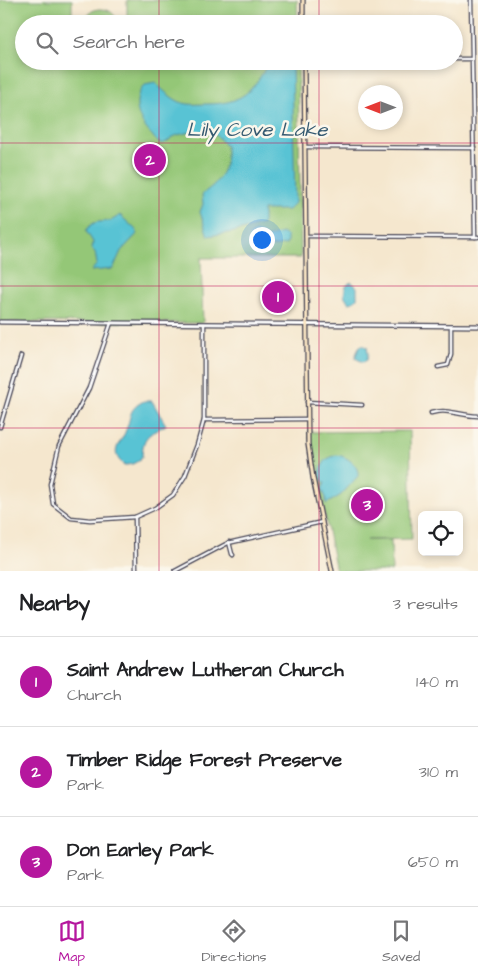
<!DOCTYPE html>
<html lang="en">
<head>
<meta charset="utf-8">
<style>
  :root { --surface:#fff; --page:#f2f2f2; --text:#202124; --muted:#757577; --line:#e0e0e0; --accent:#b5179e }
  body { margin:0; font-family:"Architects Daughter",sans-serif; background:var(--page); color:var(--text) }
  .controls { position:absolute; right:15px; bottom:15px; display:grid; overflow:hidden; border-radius:8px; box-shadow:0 2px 8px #0003 }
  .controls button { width:45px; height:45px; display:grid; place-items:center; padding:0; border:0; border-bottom:1px solid var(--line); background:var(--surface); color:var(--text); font:25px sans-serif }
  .compass { position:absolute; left:358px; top:85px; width:45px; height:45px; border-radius:50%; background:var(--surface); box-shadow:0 2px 8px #0003; rotate:270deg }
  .you { position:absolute; left:261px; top:239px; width:18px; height:18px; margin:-12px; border:4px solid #fff; border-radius:50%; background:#1a73e8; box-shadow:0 0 0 8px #1a73e833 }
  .badge { display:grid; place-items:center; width:32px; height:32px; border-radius:50%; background:var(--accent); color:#fff; font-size:16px; font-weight:700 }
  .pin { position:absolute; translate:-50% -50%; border:2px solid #fff; box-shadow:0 1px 5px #0006 }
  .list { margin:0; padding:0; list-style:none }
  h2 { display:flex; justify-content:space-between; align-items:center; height:65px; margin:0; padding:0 20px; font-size:21px }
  h2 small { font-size:16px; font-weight:400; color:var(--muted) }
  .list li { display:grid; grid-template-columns:32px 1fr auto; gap:15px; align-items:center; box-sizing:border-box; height:90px; padding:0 20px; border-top:1px solid var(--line) }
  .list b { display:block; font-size:19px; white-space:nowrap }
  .list p { margin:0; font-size:16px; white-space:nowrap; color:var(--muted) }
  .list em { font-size:16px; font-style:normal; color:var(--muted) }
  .icon { flex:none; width:28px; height:28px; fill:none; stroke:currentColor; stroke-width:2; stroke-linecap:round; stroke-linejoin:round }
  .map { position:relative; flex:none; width:478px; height:571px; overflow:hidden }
  .search { position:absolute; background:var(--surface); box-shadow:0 2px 8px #0003; left:15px; right:15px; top:15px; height:55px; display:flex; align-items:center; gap:12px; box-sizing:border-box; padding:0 18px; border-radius:28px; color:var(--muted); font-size:19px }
  .sheet { height:335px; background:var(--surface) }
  nav { display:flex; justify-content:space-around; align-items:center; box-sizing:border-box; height:70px; border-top:1px solid var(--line); background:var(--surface); font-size:14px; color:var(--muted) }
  nav a { display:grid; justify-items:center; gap:2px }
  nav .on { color:var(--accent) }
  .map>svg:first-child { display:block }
  .green { fill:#94c777; stroke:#5b7459 }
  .water { fill:#59c3d4; stroke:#3e7288 }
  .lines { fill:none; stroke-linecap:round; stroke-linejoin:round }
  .minor-casing { stroke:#424051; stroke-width:5 }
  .tertiary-casing { stroke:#424051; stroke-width:5.5 }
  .secondary-casing { stroke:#424051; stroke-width:5.5 }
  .minor { stroke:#fff; stroke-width:2.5 }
  .tertiary { stroke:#fff; stroke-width:3 }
  .secondary { stroke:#fbe6c3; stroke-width:3 }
  .grid { fill:none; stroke:#c2185b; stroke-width:1; stroke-opacity:0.55 }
  .labels { text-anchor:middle; stroke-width:5; stroke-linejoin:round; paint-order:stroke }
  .water-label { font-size:20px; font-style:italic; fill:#355a71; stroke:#fbf7ec }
</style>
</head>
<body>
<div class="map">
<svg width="478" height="571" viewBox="0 0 478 571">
  <rect width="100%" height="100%" fill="#fbf7ec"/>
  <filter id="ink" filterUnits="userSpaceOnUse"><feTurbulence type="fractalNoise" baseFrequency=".02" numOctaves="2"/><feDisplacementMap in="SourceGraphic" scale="10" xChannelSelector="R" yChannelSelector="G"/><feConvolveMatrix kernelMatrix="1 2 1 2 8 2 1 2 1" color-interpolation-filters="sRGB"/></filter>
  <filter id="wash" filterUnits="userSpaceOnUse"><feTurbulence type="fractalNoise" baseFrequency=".0096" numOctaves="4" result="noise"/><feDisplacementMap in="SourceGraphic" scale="20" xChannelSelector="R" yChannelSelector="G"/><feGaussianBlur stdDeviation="1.12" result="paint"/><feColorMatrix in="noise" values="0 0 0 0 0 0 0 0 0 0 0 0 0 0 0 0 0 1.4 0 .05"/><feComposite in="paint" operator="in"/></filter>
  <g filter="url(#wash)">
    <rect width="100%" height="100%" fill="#f5e7ce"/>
    <g class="green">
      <path d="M0 0H72V24H24V61H298L301 258H201L203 323 0 322Z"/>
      <path d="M127 0H297L298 24H127Z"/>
      <path d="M98 9C111 9 114 13 119 24H81L92 11Z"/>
      <path d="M410 431 412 539 366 540H391L392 571H336L308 432Z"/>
    </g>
    <g class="water">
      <path d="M269 61H292L295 203 288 210H263V224L234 232 208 236 200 212 203 204 202 195C206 190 213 187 217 181 225 172 227 157 226 146 222 142 219 137 215 135 205 129 183 132 173 137 169 139 166 145 160 143 157 142 154 138 152 135 138 122 130 99 145 85L155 83C162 89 169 96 176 100 186 106 196 104 207 104 242 104 254 91 269 61Z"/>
      <path d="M120 215 136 230 137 234 121 251 113 269 91 271 97 264 95 252 92 249 93 242 86 231C94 219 99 223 109 221 112 221 117 217 120 215Z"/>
      <path d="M254 232 262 233 267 238 281 233 287 236V244C279 247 258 249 251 245L249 236Z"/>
      <path d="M352 282 357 287V298L353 302 349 303 344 295C345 289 345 284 352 282Z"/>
      <path d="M362 345 367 347 368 354 367 360 363 362 355 358 359 347Z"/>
      <path d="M144 401H152L166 425C148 435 143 435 142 457 136 463 133 465 124 465 108 451 121 444 126 430 132 415 128 409 144 401Z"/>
      <path d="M336 455C347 456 359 465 358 476L341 495 326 504V498L322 489 325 483C316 476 321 466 327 459Z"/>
    </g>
  </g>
  <g filter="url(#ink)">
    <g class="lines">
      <g class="minor-casing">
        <g id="minor">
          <path d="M471 0 475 237"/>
          <path d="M454 59H472"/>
          <path d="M305 147 474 148"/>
          <path d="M306 236 478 237"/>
          <path d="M111 323 89 388 59 446 50 484 53 504 71 518 90 520 135 517 155 508 173 495 185 476 197 445 204 420V324"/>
          <path d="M438 367 448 365 451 354V326"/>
          <path d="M307 402 362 405"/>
          <path d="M431 413C449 408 460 416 478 416"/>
          <path d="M204 420 308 419"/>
          <path d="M0 427 21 356"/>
          <path d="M135 517 136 571"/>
          <path d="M229 542 232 554 233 555"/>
          <path d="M175 571 228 543 322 522"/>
        </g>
      </g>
      <g class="tertiary-casing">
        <path id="tertiary" d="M0 322 478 326"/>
      </g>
      <g class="secondary-casing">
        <g id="secondary">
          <path d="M303 0V24"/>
          <path d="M304 61 308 444 313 478 332 571"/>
        </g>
      </g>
      <use href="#minor" class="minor"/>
      <use href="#tertiary" class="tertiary"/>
      <use href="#secondary" class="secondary"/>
    </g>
  </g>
  <path class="grid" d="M159 0V24M319 0V24M159 61V571M319 61V571M0 143H478M0 286H478M0 428H478"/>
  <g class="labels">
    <g class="water-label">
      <text x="257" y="136">Lily Cove Lake</text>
    </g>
  </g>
</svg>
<div class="controls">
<button><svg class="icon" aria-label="locate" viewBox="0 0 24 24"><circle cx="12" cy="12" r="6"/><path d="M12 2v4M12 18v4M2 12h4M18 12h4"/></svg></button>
</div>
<svg class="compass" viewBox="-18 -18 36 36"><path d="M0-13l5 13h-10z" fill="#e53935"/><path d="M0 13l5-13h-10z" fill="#757577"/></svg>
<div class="you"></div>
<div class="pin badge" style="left:278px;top:297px">1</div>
<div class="pin badge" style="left:150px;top:160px">2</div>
<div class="pin badge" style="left:367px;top:505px">3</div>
<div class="search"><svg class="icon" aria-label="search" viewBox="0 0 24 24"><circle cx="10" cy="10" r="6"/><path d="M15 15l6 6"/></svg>Search here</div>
</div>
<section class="sheet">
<h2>Nearby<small>3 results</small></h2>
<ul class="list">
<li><span class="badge">1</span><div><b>Saint Andrew Lutheran Church</b><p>Church</p></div><em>140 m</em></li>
<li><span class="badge">2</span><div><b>Timber Ridge Forest Preserve</b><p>Park</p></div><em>310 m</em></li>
<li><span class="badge">3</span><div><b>Don Earley Park</b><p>Park</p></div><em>650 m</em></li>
</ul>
</section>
<nav>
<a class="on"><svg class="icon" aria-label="map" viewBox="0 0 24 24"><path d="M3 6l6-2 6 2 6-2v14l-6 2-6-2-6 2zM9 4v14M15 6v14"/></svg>Map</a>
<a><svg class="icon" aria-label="directions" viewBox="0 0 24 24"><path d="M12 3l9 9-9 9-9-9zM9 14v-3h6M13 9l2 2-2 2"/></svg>Directions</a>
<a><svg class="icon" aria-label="saved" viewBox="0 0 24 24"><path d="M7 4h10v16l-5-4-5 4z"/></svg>Saved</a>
</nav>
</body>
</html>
